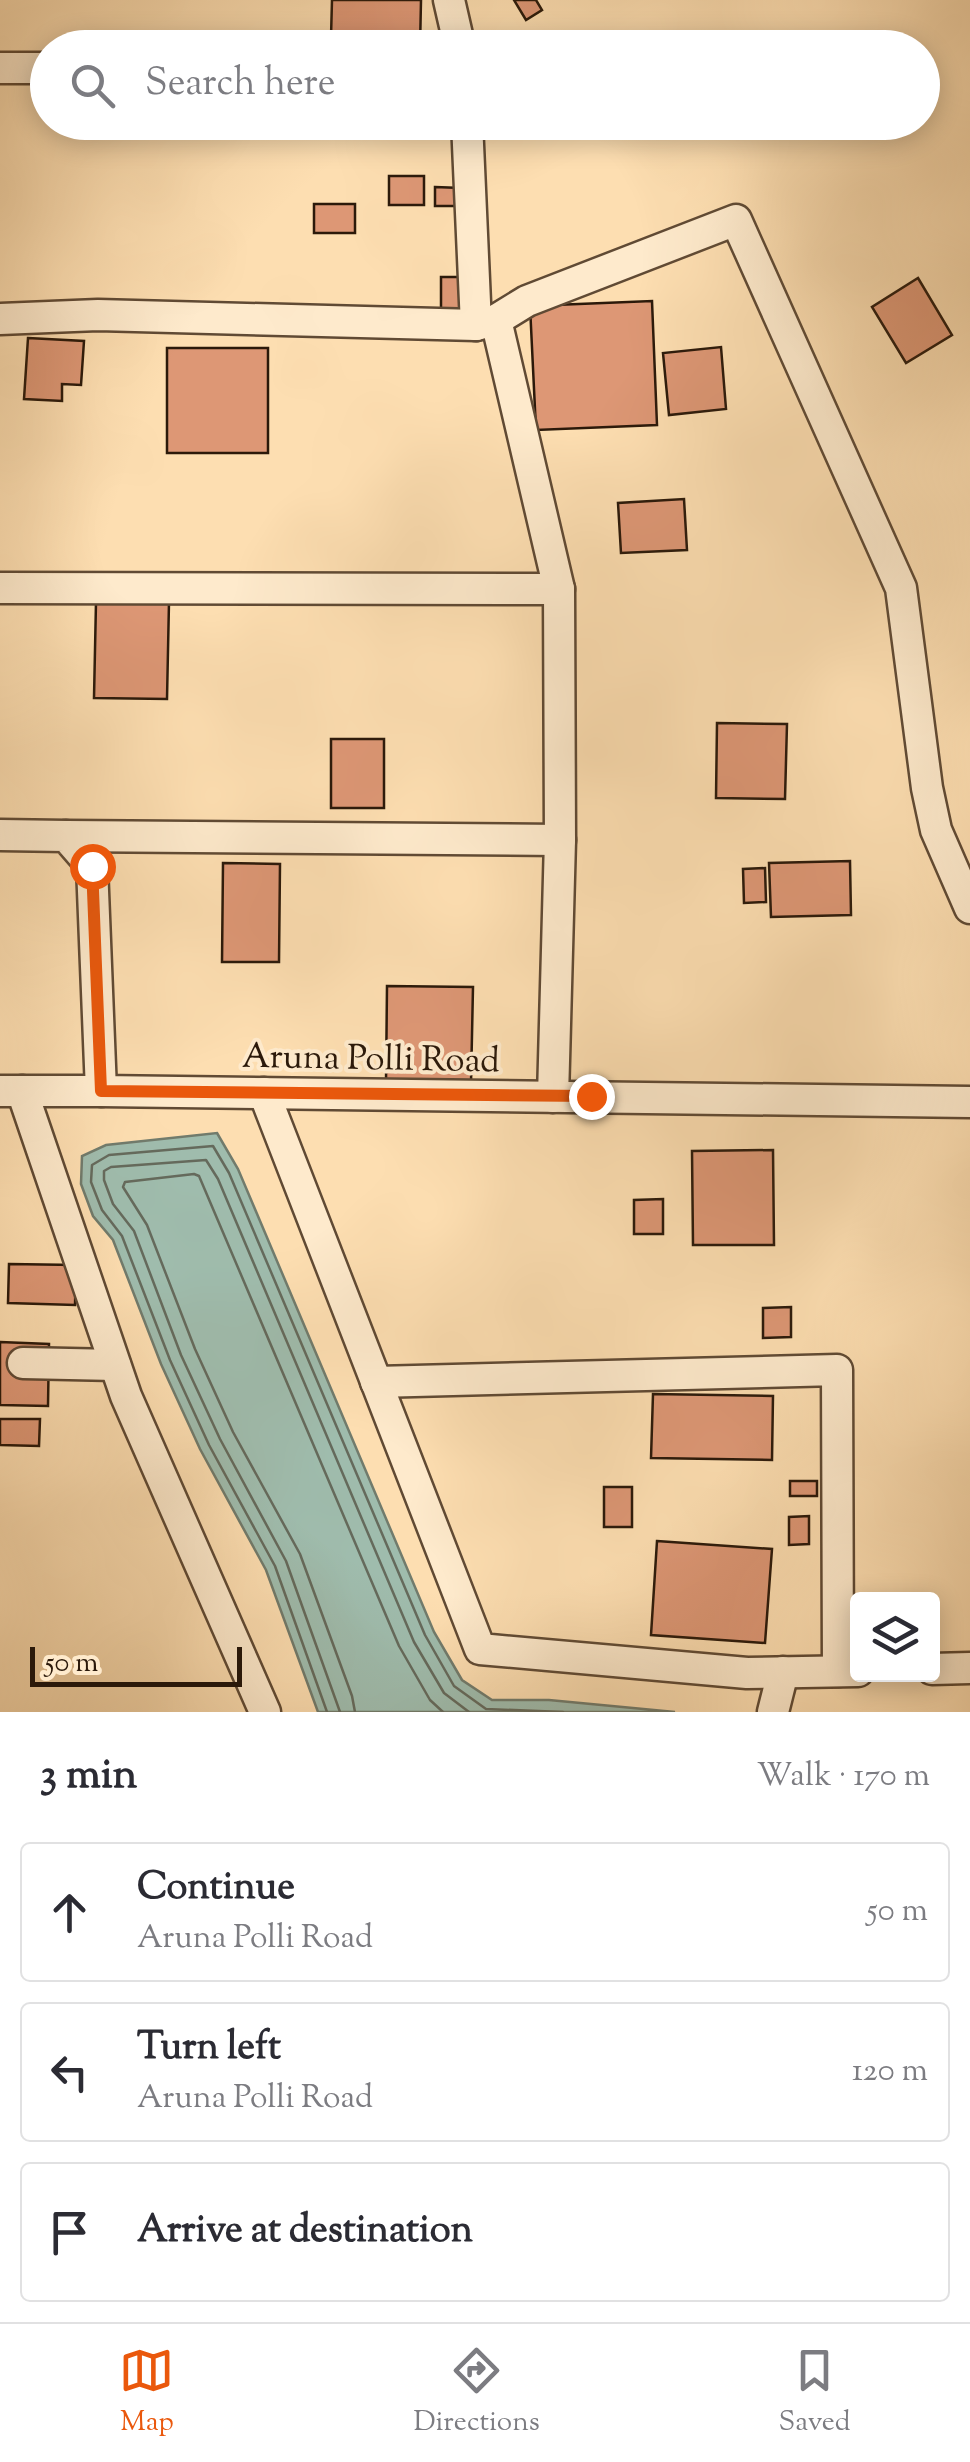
<!DOCTYPE html>
<html lang="en">
<head>
<meta charset="utf-8">
<style>
  :root { --surface:#fff; --page:#f2f2f3; --text:#2b2b33; --muted:#7c7c81; --line:#e1e1e2; --accent:#ea580c }
  body { margin:0; font-family:"Sorts Mill Goudy",serif; background:var(--page); color:var(--text) }
  .controls { position:absolute; right:30px; bottom:30px; display:grid; overflow:hidden; border-radius:10px; box-shadow:0 5px 25px #0003 }
  .controls button { width:90px; height:90px; display:grid; place-items:center; padding:0; border:0; border-bottom:2px solid var(--line); background:var(--surface); color:var(--text); font:50px sans-serif }
  .scale { position:absolute; left:30px; bottom:25px; width:212px; box-sizing:border-box; padding-left:10px; border:5px solid #2b190a; border-top:0; font-size:28px; line-height:35px; white-space:nowrap; color:#2b190a; -webkit-text-stroke:8px #feeacc; paint-order:stroke }
  .stop { position:absolute; width:30px; height:30px; margin:-22px; border:8px solid #ea580c; border-radius:50%; background:#fff }
  .stop.end { background:#ea580c; border-color:#fff; box-shadow:0 2px 10px #0008 }
  .list { margin:0; padding:0; list-style:none }
  h2 { display:flex; justify-content:space-between; align-items:center; height:130px; margin:0; padding:0 40px; font-size:42px }
  h2 small { font-size:32px; font-weight:400; color:var(--muted) }
  .list li { display:grid; grid-template-columns:65px 1fr auto; gap:30px; align-items:center; box-sizing:border-box; height:140px; margin:0 20px 20px; padding:0 20px; border:2px solid var(--line); border-radius:10px }
  .list b { display:block; font-size:38px; white-space:nowrap }
  .list p { margin:0; font-size:32px; white-space:nowrap; color:var(--muted) }
  .list em { font-size:32px; font-style:normal; color:var(--muted) }
  .icon { flex:none; width:55px; height:55px; fill:none; stroke:currentColor; stroke-width:2; stroke-linecap:round; stroke-linejoin:round }
  .map { position:relative; flex:none; width:970px; height:1712px; overflow:hidden }
  .search { position:absolute; background:var(--surface); box-shadow:0 5px 25px #0003; left:30px; right:30px; top:30px; height:110px; display:flex; align-items:center; gap:25px; box-sizing:border-box; padding:0 35px; border-radius:55px; color:var(--muted); font-size:38px }
  .sheet { height:610px; background:var(--surface) }
  nav { display:flex; justify-content:space-around; align-items:center; box-sizing:border-box; height:140px; border-top:2px solid var(--line); background:var(--surface); font-size:28px; color:var(--muted) }
  nav a { display:grid; justify-items:center; gap:5px }
  nav .on { color:var(--accent) }
  .map>svg:first-child { display:block }
  .water { fill:#9fbcad; stroke:#717b6c; stroke-width:2.5 }
  .lines { fill:none; stroke-linecap:round; stroke-linejoin:round }
  .shore { stroke:#656a5c; stroke-width:2.5 }
  .building { fill:#dd9775; stroke:#2b190a; stroke-width:2.5 }
  .minor-casing { stroke:#604a34; stroke-width:35 }
  .minor { stroke:#feeacc; stroke-width:30 }
  .route { stroke:#ea580c; stroke-width:12 }
  .labels { text-anchor:middle; stroke-width:8; stroke-linejoin:round; paint-order:stroke }
  .street-label { font-size:35px; fill:#2b190a; stroke:#feeacc }
</style>
</head>
<body>
<div class="map">
<svg width="970" height="1712" viewBox="0 0 970 1712">
  <rect width="100%" height="100%" fill="#fddeb1"/>
  <filter id="stains"><feTurbulence type="fractalNoise" baseFrequency=".002" numOctaves="4"/><feColorMatrix values="0 0 0 0 .2 0 0 0 0 .09 0 0 0 0 .02 0 0 0 .5 -.17"/></filter>
  <radialGradient id="worn" r=".72"><stop offset=".6" stop-color="#630" stop-opacity="0"/><stop offset="1" stop-color="#630" stop-opacity=".3"/></radialGradient>
  <path class="water" d="M217 1133 238 1169 434 1632 462 1680 492 1700H549L675 1712H318L266 1570 200 1449 161 1364 113 1240 93 1216 81 1184 82 1156 106 1145Z"/>
  <g class="lines">
    <g class="shore">
      <path d="M327 1712 275 1566 209 1445 170 1360 122 1236 102 1210 91 1182 92 1165 109 1155 213 1146 229 1173 425 1635 454 1686 486 1709 563 1712"/>
      <path d="M340 1712 286 1561 220 1439 181 1355 134 1231 113 1204 104 1180V1171L111 1167 206 1160 218 1179 414 1642 444 1693 469 1712"/>
      <path d="M355 1712 352 1696 300 1554 233 1432 195 1349 147 1225 123 1187 125 1182 194 1174 199 1176 399 1646 430 1700 443 1712"/>
    </g>
  </g>
  <g class="building">
    <path d="M332 0H421L420 48H389V38L331 37Z"/>
    <path d="M514 0H536L542 10 526 20Z"/>
    <rect x="389" y="176" width="35" height="29"/>
    <path d="M435 187 461 188V206H435Z"/>
    <rect x="314" y="204" width="41" height="29"/>
    <rect x="441" y="277" width="27" height="35"/>
    <path d="M918 278 952 335 906 363 872 307Z"/>
    <path d="M652 301 657 425 536 430 530 306Z"/>
    <path d="M28 338 84 341 81 385 62 384V401L24 399Z"/>
    <path d="M721 347 726 409 669 415 663 353Z"/>
    <rect x="167" y="348" width="101" height="105"/>
    <path d="M684 499 687 550 621 553 618 503Z"/>
    <path d="M96 602H169L167 699 94 698Z"/>
    <path d="M717 723 787 724 785 799 716 798Z"/>
    <rect x="331" y="739" width="53" height="69"/>
    <path d="M850 861 851 915 771 917 769 863Z"/>
    <path d="M223 863 280 864 279 962H222Z"/>
    <path d="M765 868 766 902 744 903 743 869Z"/>
    <path d="M387 986 473 987 471 1083 386 1082Z"/>
    <path d="M773 1150 774 1245H693L692 1151Z"/>
    <path d="M663 1199V1234H634V1200Z"/>
    <path d="M9 1264 76 1265 75 1305 8 1303Z"/>
    <path d="M791 1307V1337L763 1338V1308Z"/>
    <path d="M0 1342 49 1344 48 1406 0 1405Z"/>
    <path d="M653 1394 773 1396 772 1460 651 1458Z"/>
    <path d="M0 1419H40L39 1446 0 1445Z"/>
    <rect x="790" y="1481" width="27" height="15"/>
    <rect x="604" y="1487" width="28" height="40"/>
    <path d="M809 1516V1544L789 1545V1517Z"/>
    <path d="M657 1541 772 1549 765 1643 651 1635Z"/>
  </g>
  <g class="lines">
    <g class="minor-casing">
      <g id="minor">
        <path d="M449 0 460 48"/>
        <path d="M0 68H48"/>
        <path d="M467 122 476 325"/>
        <path d="M0 319 98 315 476 325 496 320 559 589 560 840 553 1097"/>
        <path d="M496 320 527 301 736 220 901 588 927 788 936 830 970 908"/>
        <path d="M0 588 559 589"/>
        <path d="M0 835 66 836 92 866 101 1091 970 1102"/>
        <path d="M66 836 560 840"/>
        <path d="M0 1091H101"/>
        <path d="M22 1091 126 1396 265 1712"/>
        <path d="M264 1093 480 1649 747 1673 858 1671"/>
        <path d="M23 1363 115 1365"/>
        <path d="M376 1382 837 1370 838 1671"/>
        <path d="M932 1669 970 1668"/>
        <path d="M773 1712 783 1672"/>
      </g>
    </g>
    <use href="#minor" class="minor"/>
  </g>
  <g class="lines">
    <path class="route" d="M92 866 101 1091 591 1096"/>
  </g>
  <g class="labels">
    <g class="street-label">
      <text transform="translate(371 1057) rotate(1)" y="12">Aruna Polli Road</text>
    </g>
  </g>
  <rect width="100%" height="100%" filter="url(#stains)"/>
  <rect width="100%" height="100%" fill="url(#worn)"/>
</svg>
<div class="controls">
<button><svg class="icon" aria-label="layers" viewBox="0 0 24 24"><path d="M12 4l9 5-9 5-9-5zM3 14l9 5 9-5"/></svg></button>
</div>
<div class="scale">50 m</div>
<div class="stop" style="left:92px;top:866px"></div>
<div class="stop end" style="left:591px;top:1096px"></div>
<div class="search"><svg class="icon" aria-label="search" viewBox="0 0 24 24"><circle cx="10" cy="10" r="6"/><path d="M15 15l6 6"/></svg>Search here</div>
</div>
<section class="sheet">
<h2>3 min<small>Walk · 170 m</small></h2>
<ul class="list">
<li><svg class="icon" aria-label="ahead" viewBox="0 0 24 24"><path d="M12 20V5M6 11l6-6 6 6"/></svg><div><b>Continue</b><p>Aruna Polli Road</p></div><em>50 m</em></li>
<li><svg class="icon" aria-label="left" viewBox="0 0 24 24"><path d="M17 20v-9H6M10 6l-5 5 5 5"/></svg><div><b>Turn left</b><p>Aruna Polli Road</p></div><em>120 m</em></li>
<li><svg class="icon" aria-label="arrive" viewBox="0 0 24 24"><path d="M6 21V4h12l-3 4 3 4H6"/></svg><div><b>Arrive at destination</b></div></li>
</ul>
</section>
<nav>
<a class="on"><svg class="icon" aria-label="map" viewBox="0 0 24 24"><path d="M3 6l6-2 6 2 6-2v14l-6 2-6-2-6 2zM9 4v14M15 6v14"/></svg>Map</a>
<a><svg class="icon" aria-label="directions" viewBox="0 0 24 24"><path d="M12 3l9 9-9 9-9-9zM9 14v-3h6M13 9l2 2-2 2"/></svg>Directions</a>
<a><svg class="icon" aria-label="saved" viewBox="0 0 24 24"><path d="M7 4h10v16l-5-4-5 4z"/></svg>Saved</a>
</nav>
</body>
</html>
